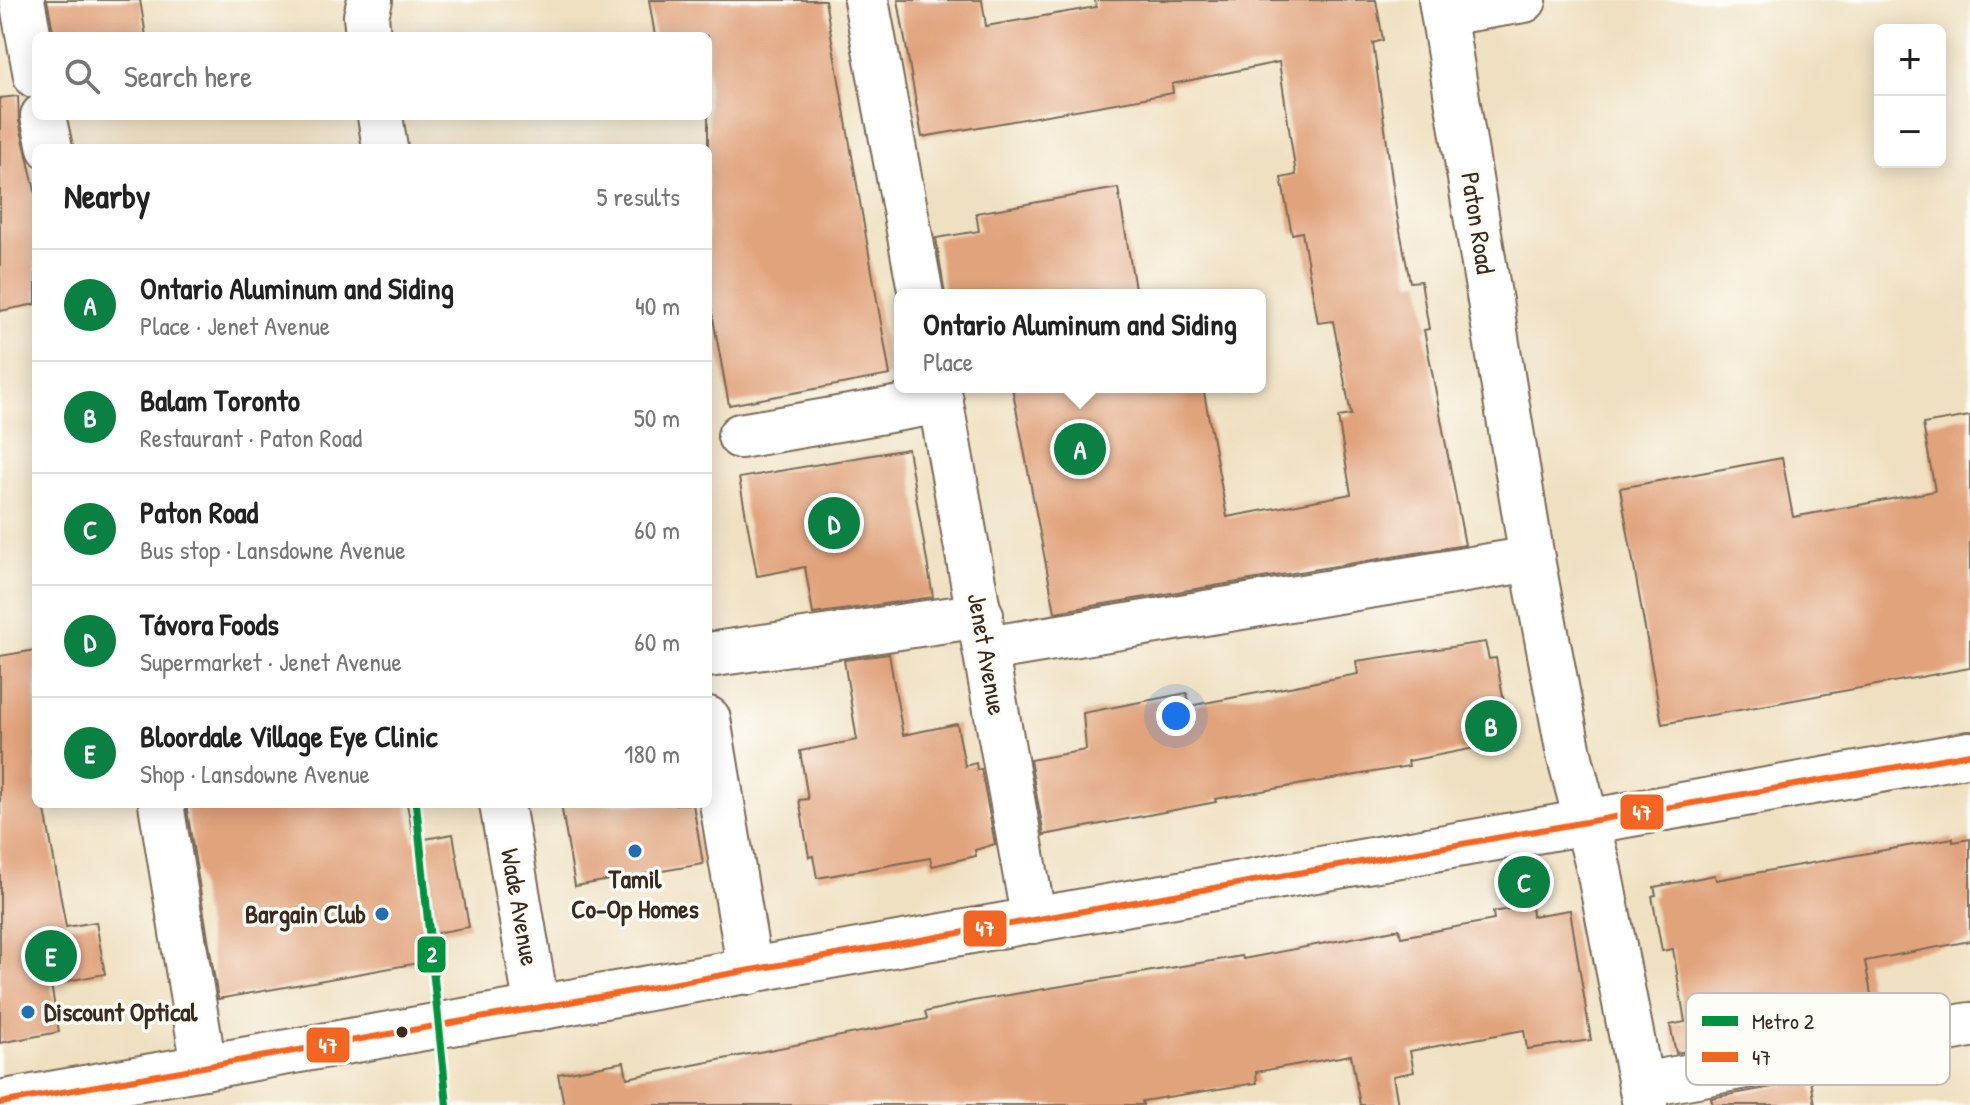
<!DOCTYPE html>
<html lang="en">
<head>
<meta charset="utf-8">
<style>
  :root { --surface:#fff; --page:#f6f6f6; --text:#222; --muted:#767676; --line:#e0e0e0; --accent:#0b8043 }
  body { margin:0; font-family:"Patrick Hand",sans-serif; background:var(--page); color:var(--text) }
  .controls { position:absolute; right:24px; top:24px; display:grid; overflow:hidden; border-radius:12px; box-shadow:0 4px 20px #0003 }
  .controls button { width:72px; height:72px; display:grid; place-items:center; padding:0; border:0; border-bottom:2px solid var(--line); background:var(--surface); color:var(--text); font:40px sans-serif }
  .you { position:absolute; left:1176px; top:716px; width:28px; height:28px; margin:-20px; border:6px solid #fff; border-radius:50%; background:#1a73e8; box-shadow:0 0 0 12px #1a73e833 }
  .badge { display:grid; place-items:center; width:52px; height:52px; border-radius:50%; background:var(--accent); color:#fff; font-size:26px; font-weight:700 }
  .pin { position:absolute; translate:-50% -50%; border:4px solid #fff; box-shadow:0 2px 8px #0006 }
  .popup { position:absolute; left:894px; top:289px; width:372px; height:104px; box-sizing:border-box; display:grid; place-content:center; border-radius:12px; background:var(--surface); filter:drop-shadow(0 2px 6px #0005); font-size:26px; white-space:nowrap; color:var(--muted) }
  .popup b { font-size:30px; color:var(--text) }
  .popup::after { content:''; position:absolute; left:50%; top:100%; margin-left:-16px; border:16px solid transparent; border-top-color:var(--surface) }
  .list { margin:0; padding:0; list-style:none }
  h2 { display:flex; justify-content:space-between; align-items:center; height:104px; margin:0; padding:0 32px; font-size:34px }
  h2 small { font-size:26px; font-weight:400; color:var(--muted) }
  .list li { display:grid; grid-template-columns:52px 1fr auto; gap:24px; align-items:center; box-sizing:border-box; height:112px; padding:0 32px; border-top:2px solid var(--line) }
  .list b { display:block; font-size:30px; white-space:nowrap }
  .list p { margin:0; font-size:26px; white-space:nowrap; color:var(--muted) }
  .list em { font-size:26px; font-style:normal; color:var(--muted) }
  .icon { flex:none; width:44px; height:44px; fill:none; stroke:currentColor; stroke-width:2; stroke-linecap:round; stroke-linejoin:round }
  .map { position:relative; flex:none; width:1970px; height:1105px; overflow:hidden }
  .search { position:absolute; background:var(--surface); box-shadow:0 4px 20px #0003; left:32px; top:32px; width:680px; height:88px; display:flex; align-items:center; gap:20px; box-sizing:border-box; padding:0 28px; border-radius:12px; color:var(--muted); font-size:30px }
  .panel { position:absolute; background:var(--surface); box-shadow:0 4px 20px #0003; left:32px; top:144px; width:680px; height:664px; border-radius:12px }
  .map>svg:first-child { display:block }
  .building { fill:#e1a37b }
  .lines { fill:none; stroke-linecap:round; stroke-linejoin:round }
  .minor-casing { stroke:#7a6a57; stroke-width:48 }
  .minor { stroke:#fff; stroke-width:44 }
  .bus-1-casing { stroke:#fdfcf7; stroke-width:12 }
  .bus-1 { stroke:#f26522; stroke-width:6 }
  .metro-1-casing { stroke:#fdfcf7; stroke-width:14 }
  .metro-1 { stroke:#00923f; stroke-width:8 }
  .poi-dot { fill:#1f6fb2; stroke:#fdfcf7; stroke-width:3 }
  .bus-dot { fill:#3b2a1e; stroke:#fdfcf7; stroke-width:3 }
  .labels { text-anchor:middle; stroke-width:7; stroke-linejoin:round; paint-order:stroke }
  .street-label { font-size:26px; fill:#3b2a1e; stroke:#fdfcf7 }
  .poi-label { font-size:26px; font-weight:bold; fill:#3b2a1e; stroke:#fdfcf7 }
  .key { fill:#fdfcf7; stroke:#c3bdb6; stroke-width:2 }
  .key-label { font-size:22px; fill:#3b2a1e }
  .line-badge { stroke:#fdfcf7; stroke-width:3 }
  .badge-label { font-size:22px; text-anchor:middle; font-weight:bold; fill:#fff }
</style>
</head>
<body>
<div class="map">
<svg width="1970" height="1105" viewBox="0 0 1970 1105">
  <rect width="100%" height="100%" fill="#fdfcf7"/>
  <filter id="ink" filterUnits="userSpaceOnUse"><feTurbulence type="fractalNoise" baseFrequency=".0125" numOctaves="2"/><feDisplacementMap in="SourceGraphic" scale="16" xChannelSelector="R" yChannelSelector="G"/><feConvolveMatrix kernelMatrix="1 2 1 2 8 2 1 2 1" color-interpolation-filters="sRGB"/></filter>
  <filter id="wash" filterUnits="userSpaceOnUse"><feTurbulence type="fractalNoise" baseFrequency=".006" numOctaves="4" result="noise"/><feDisplacementMap in="SourceGraphic" scale="32" xChannelSelector="R" yChannelSelector="G"/><feGaussianBlur stdDeviation="1.8" result="paint"/><feColorMatrix in="noise" values="0 0 0 0 0 0 0 0 0 0 0 0 0 0 0 0 0 1.4 0 .05"/><feComposite in="paint" operator="in"/></filter>
  <g filter="url(#wash)">
    <rect width="100%" height="100%" fill="#efe0c1"/>
    <g id="blocks">
      <g class="building">
        <path d="M47 0H140L146 36H54Z"/>
        <path d="M649 0H825L890 375 729 405 708 291V36H655Z"/>
        <path d="M898 0H982L986 26 1096 7 1095 0H1376L1383 40 1373 43 1397 215 1410 282 1421 281 1429 329 1424 330 1465 545 1055 612 1012 387H1203L1227 517 1351 494 1338 417 1351 415 1333 321 1318 323 1302 232 1292 234 1281 178 1296 175 1279 62 1172 84 1173 93 922 137Z"/>
        <path d="M18 96 19 121 36 195V304L0 311V98Z"/>
        <path d="M1118 188 1136 295H945L936 238 979 231 976 213Z"/>
        <path d="M1970 416V668L1662 724 1620 488 1782 458 1793 517 1935 491 1923 424Z"/>
        <path d="M908 449 933 597 813 614 805 567 757 576 739 478Z"/>
        <path d="M1485 642 1489 659 1496 658 1511 741 1408 761 1409 766 1215 799 1216 802 1044 835 1030 760 1086 750 1083 713 1187 693 1189 706 1358 674 1356 661Z"/>
        <path d="M36 650V804H44L66 927 96 922 105 974 51 984 59 1032 0 1043V656Z"/>
        <path d="M889 654 903 735 957 724 965 766 976 763 977 770 981 769 995 844 975 850 976 856 932 866 930 858 817 878 813 856 809 857 799 800 808 799 800 751 857 740 844 660Z"/>
        <path d="M186 804H407L414 841 453 834 469 927 430 934 435 960 218 999Z"/>
        <path d="M561 804H693L703 864 575 886Z"/>
        <path d="M1953 838V842L1970 839V941L1865 961 1875 1017 1676 1053 1670 1025 1685 1022 1673 949 1662 951 1652 896 1656 895 1654 887 1715 875 1716 880Z"/>
        <path d="M1531 905 1532 916 1570 910 1591 1040 1527 1049 1524 1030 1410 1051 1414 1072 1393 1076 1398 1105H1360L1351 1055 1256 1072 1257 1083 1142 1101 1143 1105H564L558 1074 624 1062 627 1078 927 1019 925 1012 973 1001 1242 956 1243 959 1399 929 1401 937 1494 920 1493 912Z"/>
        <path d="M1811 1080 1815 1105H1713L1711 1098Z"/>
      </g>
    </g>
  </g>
  <g filter="url(#ink)">
    <use href="#blocks" fill-opacity="0" stroke="#7a6a57" stroke-width="2"/>
    <g class="lines">
      <g class="minor-casing">
        <g id="minor">
          <path d="M22 0 36 76"/>
          <path d="M866 0 921 295"/>
          <path d="M1441 0 1532 559 1569 754 1599 870 1645 1105"/>
          <path d="M1444 13 1524 0"/>
          <path d="M368 36 366 16 370 0"/>
          <path d="M43 116 50 148"/>
          <path d="M380 116 385 148"/>
          <path d="M938 387 1034 921"/>
          <path d="M740 436 941 401"/>
          <path d="M987 649 1532 559"/>
          <path d="M708 655 981 615"/>
          <path d="M708 719 750 972"/>
          <path d="M161 804 204 1067"/>
          <path d="M502 804 537 1009"/>
          <path d="M1642 1085 1970 1025"/>
          <path d="M0 1103 1970 754"/>
        </g>
      </g>
      <use href="#minor" class="minor"/>
      <g class="bus-1-casing">
        <path id="bus-1" d="M0 1103 1970 754"/>
      </g>
      <use href="#bus-1" class="bus-1"/>
      <g class="metro-1-casing">
        <path id="metro-1" d="M416 804 447 1105"/>
      </g>
      <use href="#metro-1" class="metro-1"/>
    </g>
  </g>
  <g class="poi-dot">
    <circle cx="635" cy="851" r="8"/>
    <circle cx="382" cy="914" r="8"/>
    <circle cx="28" cy="1012" r="8"/>
  </g>
  <circle class="bus-dot" cx="402" cy="1032" r="7"/>
  <g class="labels">
    <g class="street-label">
      <text transform="translate(1478 223) rotate(81)" y="9">Paton Road</text>
      <text transform="translate(987 654) rotate(80)" y="9">Jenet Avenue</text>
      <text transform="translate(520 907) rotate(80)" y="9">Wade Avenue</text>
    </g>
    <g class="poi-label">
      <text x="635" y="888">Tamil<tspan x="635" dy="30">Co-Op Homes</tspan></text>
      <text x="366" y="923" text-anchor="end">Bargain Club</text>
      <text x="44" y="1021" text-anchor="start">Discount Optical</text>
    </g>
  </g>
  <rect x="1686" y="993" width="264" height="92" rx="12" class="key"/>
  <rect x="1702" y="1016" width="36" height="10" fill="#00923f"/>
  <rect x="1702" y="1052" width="36" height="10" fill="#f26522"/>
  <g class="key-label">
    <text x="1752" y="1029">Metro 2</text>
    <text x="1752" y="1065">47</text>
  </g>
  <g class="line-badge">
    <rect x="1619" y="793" width="46" height="38" rx="8" fill="#f26522"/>
    <rect x="962" y="909" width="46" height="39" rx="8" fill="#f26522"/>
    <rect x="416" y="935" width="31" height="39" rx="8" fill="#00923f"/>
    <rect x="305" y="1026" width="46" height="38" rx="8" fill="#f26522"/>
  </g>
  <g class="badge-label">
    <text x="1642" y="820">47</text>
    <text x="985" y="936">47</text>
    <text x="432" y="962">2</text>
    <text x="328" y="1053">47</text>
  </g>
</svg>
<div class="controls">
<button>+</button>
<button>−</button>
</div>
<div class="you"></div>
<div class="pin badge" style="left:1080px;top:449px">A</div>
<div class="popup"><b>Ontario Aluminum and Siding</b>Place</div>
<div class="pin badge" style="left:1491px;top:726px">B</div>
<div class="pin badge" style="left:1524px;top:882px">C</div>
<div class="pin badge" style="left:834px;top:523px">D</div>
<div class="pin badge" style="left:51px;top:956px">E</div>
<div class="search"><svg class="icon" aria-label="search" viewBox="0 0 24 24"><circle cx="10" cy="10" r="6"/><path d="M15 15l6 6"/></svg>Search here</div>
<section class="panel">
<h2>Nearby<small>5 results</small></h2>
<ul class="list">
<li><span class="badge">A</span><div><b>Ontario Aluminum and Siding</b><p>Place · Jenet Avenue</p></div><em>40 m</em></li>
<li><span class="badge">B</span><div><b>Balam Toronto</b><p>Restaurant · Paton Road</p></div><em>50 m</em></li>
<li><span class="badge">C</span><div><b>Paton Road</b><p>Bus stop · Lansdowne Avenue</p></div><em>60 m</em></li>
<li><span class="badge">D</span><div><b>Távora Foods</b><p>Supermarket · Jenet Avenue</p></div><em>60 m</em></li>
<li><span class="badge">E</span><div><b>Bloordale Village Eye Clinic</b><p>Shop · Lansdowne Avenue</p></div><em>180 m</em></li>
</ul>
</section>
</div>
</body>
</html>
